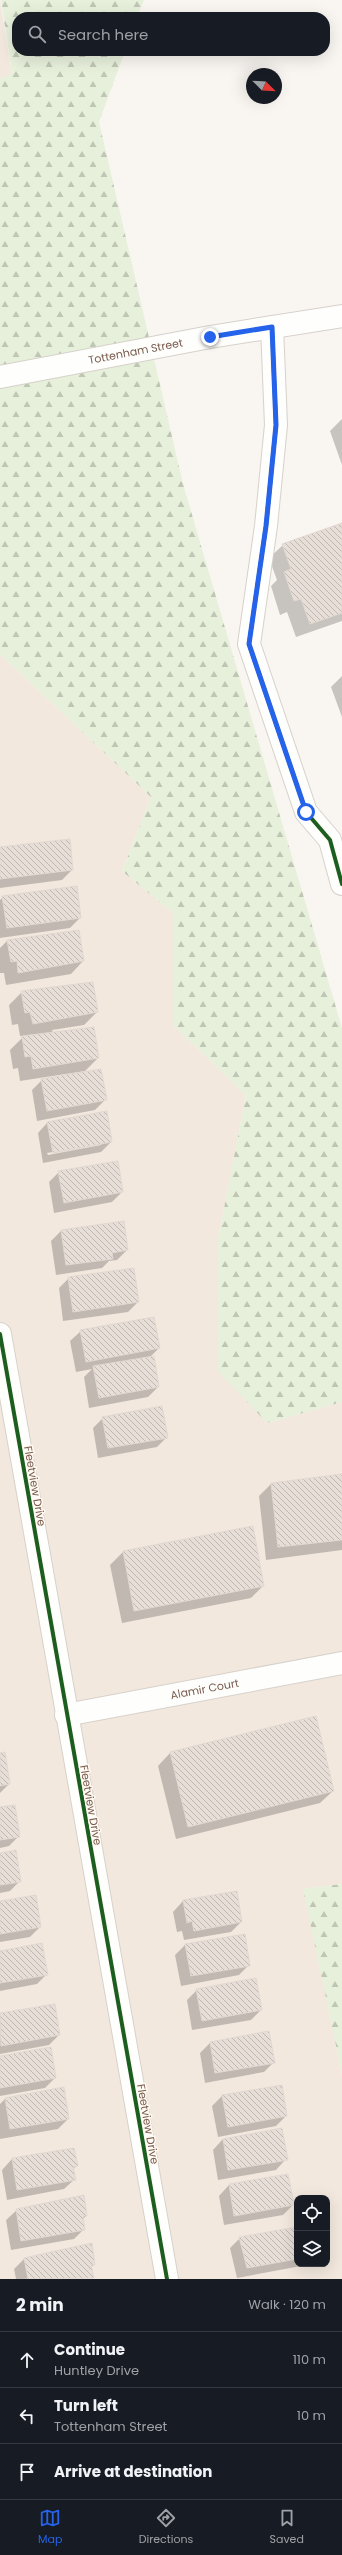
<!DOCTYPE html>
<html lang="en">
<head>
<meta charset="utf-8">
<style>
  :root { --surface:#171b24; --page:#242831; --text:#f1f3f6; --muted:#9ea1a6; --line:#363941; --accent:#2563eb }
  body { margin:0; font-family:Poppins,sans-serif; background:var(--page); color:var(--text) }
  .controls { position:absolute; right:12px; bottom:12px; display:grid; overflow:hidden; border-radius:8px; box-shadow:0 4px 16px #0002 }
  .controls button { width:36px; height:36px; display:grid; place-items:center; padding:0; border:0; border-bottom:1px solid var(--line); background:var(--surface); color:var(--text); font:20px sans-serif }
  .compass { position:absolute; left:246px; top:68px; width:36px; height:36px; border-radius:50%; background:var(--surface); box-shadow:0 4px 16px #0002; rotate:114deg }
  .stop { position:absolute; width:12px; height:12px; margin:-9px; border:3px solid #2563eb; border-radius:50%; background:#fff }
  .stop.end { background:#2563eb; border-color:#fff; box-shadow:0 1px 4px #0008 }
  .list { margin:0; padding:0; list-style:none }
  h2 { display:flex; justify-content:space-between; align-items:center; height:52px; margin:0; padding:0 16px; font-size:17px }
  h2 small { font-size:13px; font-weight:400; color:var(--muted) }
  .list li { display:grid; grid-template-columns:26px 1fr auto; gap:12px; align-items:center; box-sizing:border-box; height:56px; padding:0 16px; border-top:1px solid var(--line) }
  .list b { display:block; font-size:15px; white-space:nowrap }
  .list p { margin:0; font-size:13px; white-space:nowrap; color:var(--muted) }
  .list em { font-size:13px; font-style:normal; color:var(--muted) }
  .icon { flex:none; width:22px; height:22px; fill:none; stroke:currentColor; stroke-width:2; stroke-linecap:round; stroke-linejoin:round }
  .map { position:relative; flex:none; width:342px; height:2279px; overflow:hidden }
  .search { position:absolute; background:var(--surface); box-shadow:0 4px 16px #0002; left:12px; right:12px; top:12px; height:44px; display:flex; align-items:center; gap:10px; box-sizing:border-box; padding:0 14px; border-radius:16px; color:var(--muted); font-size:15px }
  .sheet { height:220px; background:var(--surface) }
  nav { display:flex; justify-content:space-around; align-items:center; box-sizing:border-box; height:56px; border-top:1px solid var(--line); background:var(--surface); font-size:11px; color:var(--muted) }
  nav a { display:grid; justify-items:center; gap:2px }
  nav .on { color:var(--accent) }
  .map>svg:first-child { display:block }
  .residential { fill:#f2e8de; fill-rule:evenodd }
  .forest { fill:url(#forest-firs) }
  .shadow { fill:#0003; fill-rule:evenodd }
  .building { fill:url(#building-back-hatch); stroke:#e2d8d2 }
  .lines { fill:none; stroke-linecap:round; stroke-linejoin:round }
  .minor-casing { stroke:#d7d1cb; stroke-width:24 }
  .minor { stroke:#fefefd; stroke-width:22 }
  .cycleway-casing { stroke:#fffaf3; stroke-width:6 }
  .cycleway { stroke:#1b5e20; stroke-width:4 }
  .route { stroke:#2563eb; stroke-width:5 }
  .labels { text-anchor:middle; stroke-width:3; stroke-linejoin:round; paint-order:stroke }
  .street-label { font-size:11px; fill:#7a5c4d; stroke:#fffaf3 }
</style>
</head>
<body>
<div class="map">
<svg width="342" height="2279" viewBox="0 0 342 2279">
  <defs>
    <pattern id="forest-firs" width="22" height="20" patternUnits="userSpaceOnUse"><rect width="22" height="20" fill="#e7f0db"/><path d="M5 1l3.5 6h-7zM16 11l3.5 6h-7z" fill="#c0c6b4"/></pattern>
    <pattern id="building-back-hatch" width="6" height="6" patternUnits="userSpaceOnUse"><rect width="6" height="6" fill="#e6ded7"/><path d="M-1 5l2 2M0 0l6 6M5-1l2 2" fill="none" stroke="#bfb7b1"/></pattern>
  </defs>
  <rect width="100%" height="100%" fill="#f9f5f0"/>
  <g class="residential">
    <path d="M0 0 12 74 0 79Z"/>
    <path d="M0 654 151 797 122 871 174 914V1026L246 1095 218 1239 267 1423 342 1402V1884L304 1889 342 2074V2279H0ZM297 2198H327V2264H297Z"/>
  </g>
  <g class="forest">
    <path d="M1 0H144L137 17H17V51H125L99 122 183 484 342 1028V1402L267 1423 218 1371V1239L246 1095 174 1026V914L122 871 151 797 0 654V79L12 73Z"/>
    <path d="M342 1884V2074L303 1889Z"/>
  </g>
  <g class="shadow">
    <path d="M342 419V465L330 431Z"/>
    <path d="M342 524V621L296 637 287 612 280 615 271 586 277 580 269 558 283 545Z"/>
    <path d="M342 676V717L331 687Z"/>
    <path d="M0 848 72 870 62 880 0 888Z"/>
    <path d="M3 897 80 918 70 928 0 938V900Z"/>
    <path d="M36 936 37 938 83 961 71 974 6 985 4 973H0V948L7 941Z"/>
    <path d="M22 992 97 1012 84 1025 52 1030 54 1035 98 1058 85 1071 20 1081 18 1068 13 1069 10 1050 24 1036H20L18 1024 12 1025 9 1005Z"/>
    <path d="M42 1080 105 1100 95 1110 37 1121 32 1090Z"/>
    <path d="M48 1122 111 1142 101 1152 43 1163 38 1133ZM101 1143V1145L48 1155 47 1153Z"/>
    <path d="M59 1172 122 1192 112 1202 54 1213 49 1182Z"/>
    <path d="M61 1231 127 1250 117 1260 109 1261 102 1268 56 1275 51 1241Z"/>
    <path d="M69 1278 138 1302 128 1312 63 1321 59 1288Z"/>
    <path d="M81 1331 159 1348 150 1357 158 1387 148 1397 89 1408 84 1377 92 1369 76 1372 70 1341Z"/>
    <path d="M103 1418 167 1437 157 1447 98 1458 93 1428Z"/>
    <path d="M342 1475V1550L266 1560 259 1496 271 1484Z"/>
    <path d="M252 1527 263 1586 251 1598 122 1623 110 1565 123 1552Z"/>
    <path d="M170 1753 333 1791 320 1803 176 1839 158 1766Z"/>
    <path d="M0 1754 9 1784 0 1793Z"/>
    <path d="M0 1808 19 1836 9 1846 0 1848Z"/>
    <path d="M0 1854 20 1881 10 1891 0 1893Z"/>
    <path d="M236 1892 241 1922 231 1932 184 1940 182 1931 177 1932 173 1912 183 1901Z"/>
    <path d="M0 1903 40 1927 30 1937 0 1942Z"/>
    <path d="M185 1945 249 1965 239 1975 181 1986 175 1955Z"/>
    <path d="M0 1952 47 1974 37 1984 0 1991Z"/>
    <path d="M197 1990 261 2010 251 2020 192 2030 187 2000Z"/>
    <path d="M54 2005 59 2035 49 2045 0 2054V2014Z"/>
    <path d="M210 2043 274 2062 264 2072 205 2083 200 2053Z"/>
    <path d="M0 2057 55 2078 45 2088 0 2096Z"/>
    <path d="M63 2088 68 2119 58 2129 0 2139V2104L5 2099Z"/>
    <path d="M222 2096 286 2116 276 2126 218 2137 212 2106Z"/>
    <path d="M223 2139 286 2159 276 2170 218 2180 213 2150Z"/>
    <path d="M12 2159 76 2166 73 2170 75 2179 64 2189 7 2200 2 2170Z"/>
    <path d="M287 2175 293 2205 283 2215 224 2225 219 2196 229 2185Z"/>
    <path d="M83 2196 86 2216 83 2219 84 2229 74 2239 11 2250 6 2220 17 2210Z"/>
    <path d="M297 2228V2264H303L301 2266 237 2278 230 2248 240 2238Z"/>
    <path d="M24 2259 94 2264 91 2268 92 2278 16 2279 14 2269Z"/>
  </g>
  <g class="building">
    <path d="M342 523V613L310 624 301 599 294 601 284 572 291 569 282 544Z"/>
    <path d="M70 839 73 870 0 879V847Z"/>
    <path d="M77 886 81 918 7 928 2 896Z"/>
    <path d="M79 930 84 961 18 973 17 961 11 962 7 940Z"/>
    <path d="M93 982 98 1012 33 1024 30 1012 25 1013 21 991Z"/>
    <path d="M94 1027 99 1058 33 1069 31 1056 25 1057 22 1036Z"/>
    <path d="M101 1069 107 1100 47 1111 41 1079Z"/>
    <path d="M107 1111 112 1142 53 1153 47 1122Z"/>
    <path d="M118 1161 123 1192 64 1203 58 1171Z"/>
    <path d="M124 1221 128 1250 112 1253 113 1259 66 1265 61 1230Z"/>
    <path d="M134 1268 139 1302 73 1312 68 1277Z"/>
    <path d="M154 1317 160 1348 86 1362 80 1330Z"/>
    <path d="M154 1356 159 1387 99 1398 93 1366Z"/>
    <path d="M162 1406 168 1438 108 1448 102 1417Z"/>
    <path d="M342 1474V1540L278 1547 271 1483Z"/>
    <path d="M253 1526 264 1586 134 1611 123 1551Z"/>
    <path d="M316 1716 334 1791 188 1827 170 1752Z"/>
    <path d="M5 1752 10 1784 0 1786V1753Z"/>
    <path d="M15 1805 20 1837 0 1840V1807Z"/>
    <path d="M16 1850 21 1882 0 1885V1853Z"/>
    <path d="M237 1891 242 1922 194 1931 192 1921 187 1923 183 1900Z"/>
    <path d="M36 1895 41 1927 0 1934V1901Z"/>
    <path d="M245 1934 250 1966 191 1976 185 1944Z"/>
    <path d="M42 1943 48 1975 0 1983V1951Z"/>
    <path d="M256 1978 262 2010 202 2021 196 1989Z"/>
    <path d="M55 2004 60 2035 1 2046 0 2013Z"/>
    <path d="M269 2031 275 2063 215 2073 210 2042Z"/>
    <path d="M51 2047 56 2078 0 2088V2056Z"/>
    <path d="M282 2085 287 2116 228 2127 222 2095Z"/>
    <path d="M64 2087 69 2119 10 2129 5 2098Z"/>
    <path d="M282 2128 288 2160 228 2170 223 2139Z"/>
    <path d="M74 2148 78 2166 73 2167 76 2180 17 2190 12 2158Z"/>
    <path d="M288 2174 294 2205 234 2216 229 2184Z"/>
    <path d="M84 2195 87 2216H83L85 2230 21 2241 16 2209Z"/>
    <path d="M297 2227V2259L247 2268 239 2237Z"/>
    <path d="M92 2243 95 2265H91L94 2278 28 2279 24 2258Z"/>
  </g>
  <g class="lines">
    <g class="minor-casing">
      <g id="minor">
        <path d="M272 327 276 425 266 526 249 644 306 812 330 840 342 884"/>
        <path id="s1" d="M0 377 210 337 342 316"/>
        <path d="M0 1334 167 2279"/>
        <path id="s2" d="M66 1715 342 1663"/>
      </g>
    </g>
    <use href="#minor" class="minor"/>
    <g class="cycleway-casing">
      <g id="cycleway">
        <path d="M272 327 276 425 266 526 249 644 306 812 330 840 342 884"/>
        <path d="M0 1334 167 2279"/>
      </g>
    </g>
    <use href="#cycleway" class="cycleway"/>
  </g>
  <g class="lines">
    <path class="route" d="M210 337 272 327 276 425 266 526 249 644 306 812"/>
  </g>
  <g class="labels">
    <g class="street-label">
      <text dy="4" stroke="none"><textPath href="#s1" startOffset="138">Tottenham Street</textPath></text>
      <text transform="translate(35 1486) rotate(80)" y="4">Fleetview Drive</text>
      <text dy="4" stroke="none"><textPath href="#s2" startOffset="141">Alamir Court</textPath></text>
      <text transform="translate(91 1805) rotate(80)" y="4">Fleetview Drive</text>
      <text transform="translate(148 2124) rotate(80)" y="4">Fleetview Drive</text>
    </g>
  </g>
</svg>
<div class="controls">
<button><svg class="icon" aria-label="locate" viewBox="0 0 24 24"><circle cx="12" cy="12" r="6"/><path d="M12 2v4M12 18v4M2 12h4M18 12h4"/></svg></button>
<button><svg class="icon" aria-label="layers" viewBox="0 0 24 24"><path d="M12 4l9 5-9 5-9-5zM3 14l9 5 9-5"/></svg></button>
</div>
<svg class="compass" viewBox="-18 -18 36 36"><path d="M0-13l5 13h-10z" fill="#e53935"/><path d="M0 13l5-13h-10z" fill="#9ea1a6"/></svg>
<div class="stop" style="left:306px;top:812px"></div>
<div class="stop end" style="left:210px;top:337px"></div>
<div class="search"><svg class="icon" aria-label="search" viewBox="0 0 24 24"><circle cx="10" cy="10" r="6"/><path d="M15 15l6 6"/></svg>Search here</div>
</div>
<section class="sheet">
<h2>2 min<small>Walk · 120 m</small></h2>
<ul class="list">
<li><svg class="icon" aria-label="ahead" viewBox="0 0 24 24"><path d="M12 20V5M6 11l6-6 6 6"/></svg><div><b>Continue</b><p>Huntley Drive</p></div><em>110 m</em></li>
<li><svg class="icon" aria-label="left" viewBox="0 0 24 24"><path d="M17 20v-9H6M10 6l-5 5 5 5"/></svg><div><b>Turn left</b><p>Tottenham Street</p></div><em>10 m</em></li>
<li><svg class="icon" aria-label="arrive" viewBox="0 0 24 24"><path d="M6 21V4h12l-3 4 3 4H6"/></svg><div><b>Arrive at destination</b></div></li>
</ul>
</section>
<nav>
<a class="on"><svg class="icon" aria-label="map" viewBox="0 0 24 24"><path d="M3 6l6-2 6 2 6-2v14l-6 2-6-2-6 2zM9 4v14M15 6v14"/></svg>Map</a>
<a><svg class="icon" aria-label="directions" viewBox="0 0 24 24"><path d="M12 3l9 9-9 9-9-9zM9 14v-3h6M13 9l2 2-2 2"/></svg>Directions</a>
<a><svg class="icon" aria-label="saved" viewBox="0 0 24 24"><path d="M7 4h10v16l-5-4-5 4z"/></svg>Saved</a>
</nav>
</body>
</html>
